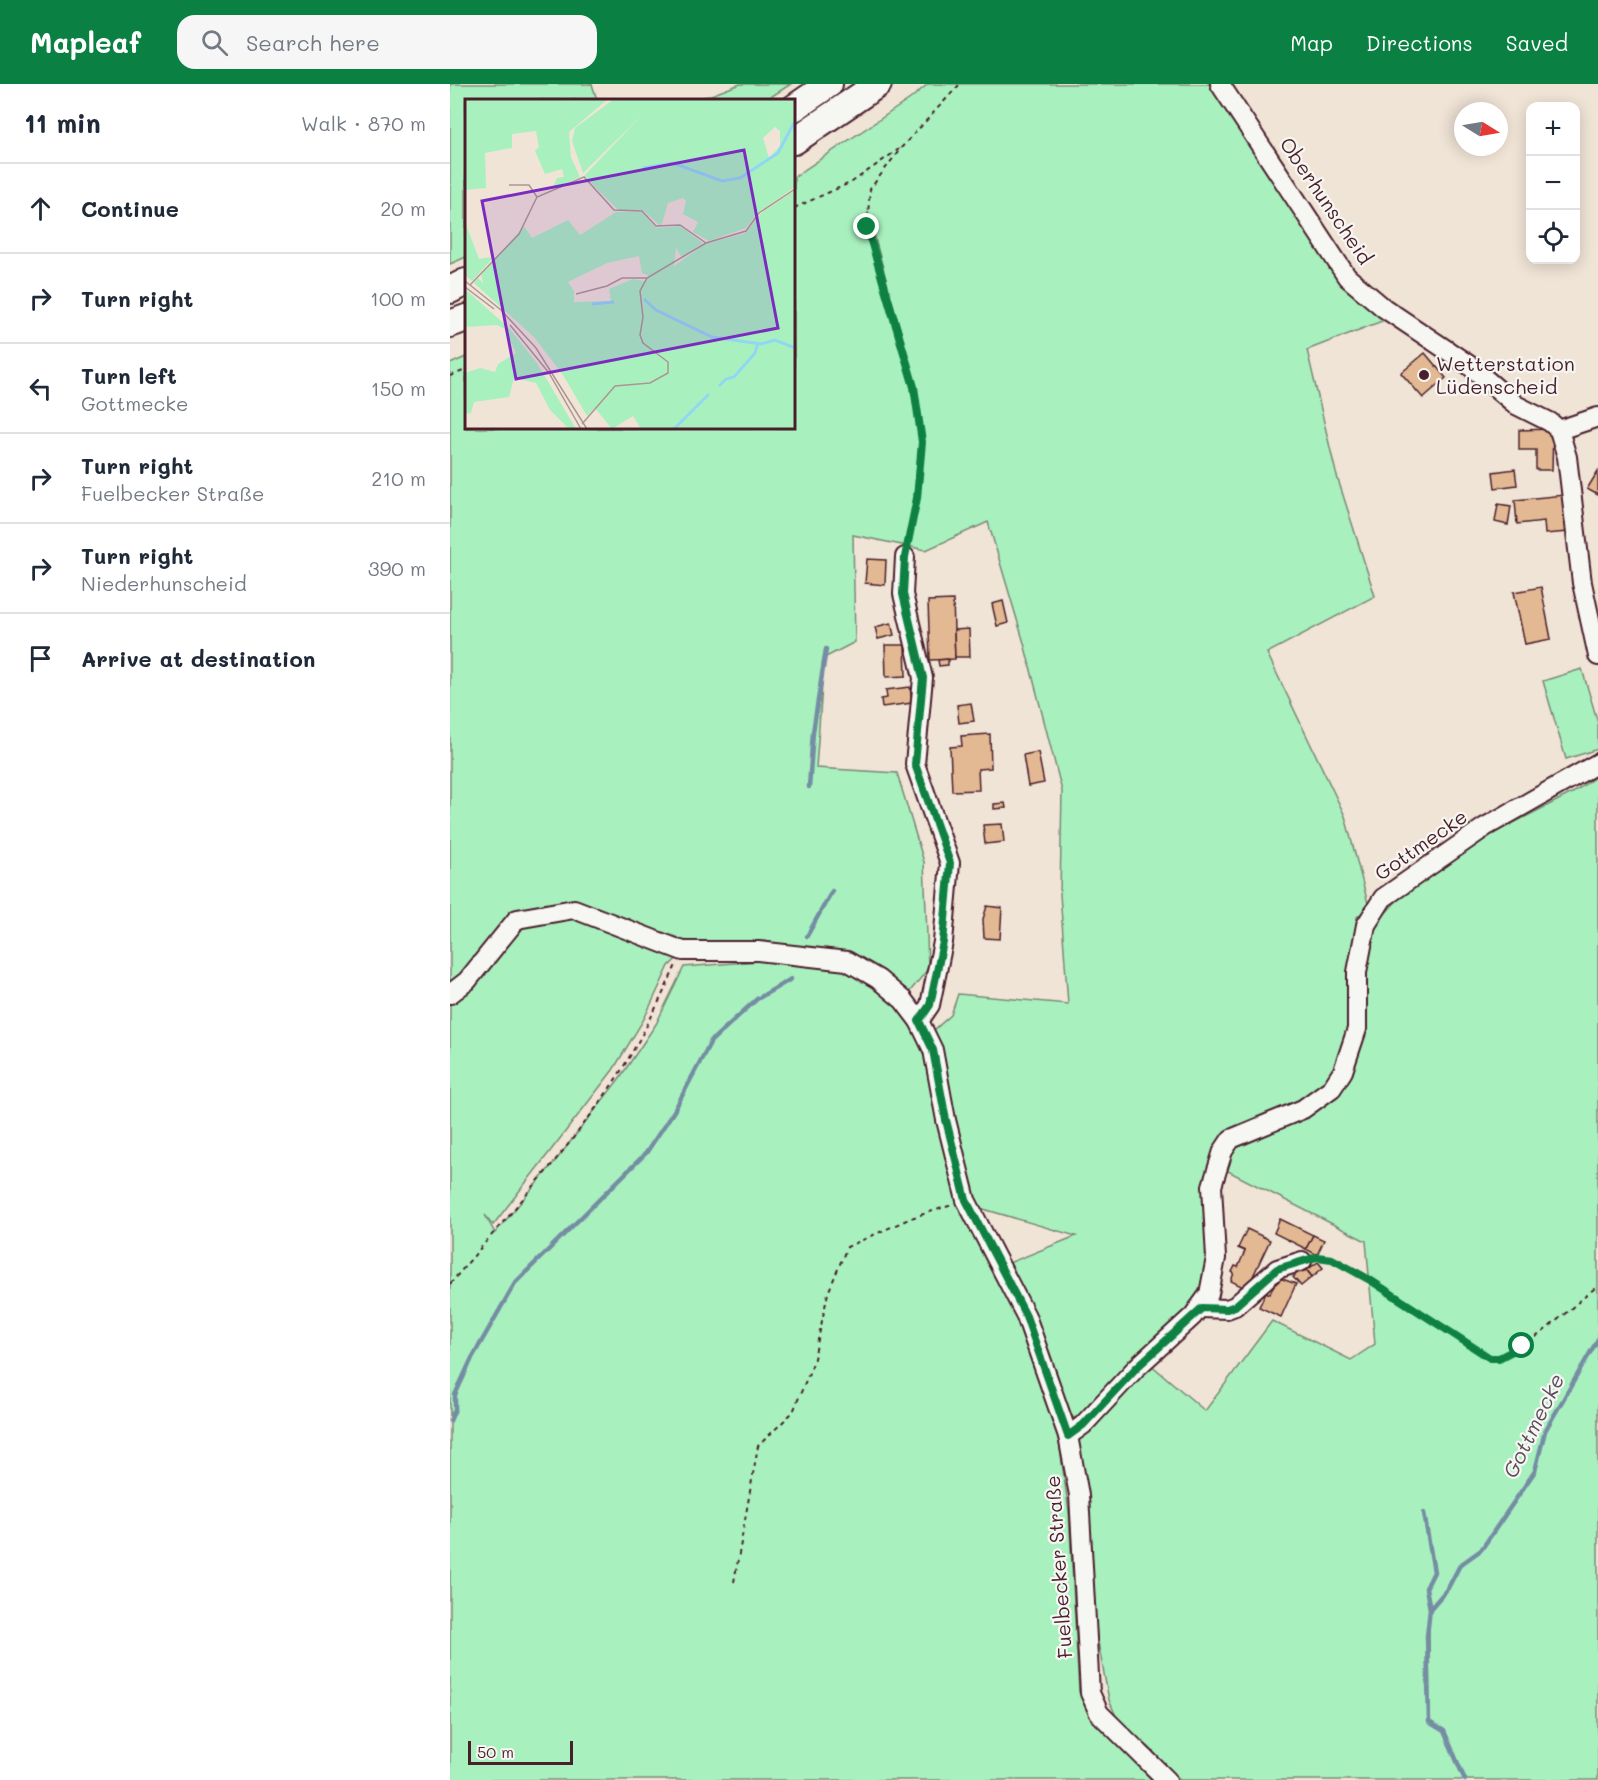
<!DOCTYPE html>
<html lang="en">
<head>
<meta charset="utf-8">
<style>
  :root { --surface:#fff; --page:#f6f6f7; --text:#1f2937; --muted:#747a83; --line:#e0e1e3; --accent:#0b8043 }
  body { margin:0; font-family:Mali,sans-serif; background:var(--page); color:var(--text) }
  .controls { position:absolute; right:18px; top:18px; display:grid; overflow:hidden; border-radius:12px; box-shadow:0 3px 15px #0003 }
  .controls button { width:54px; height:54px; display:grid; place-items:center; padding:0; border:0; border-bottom:2px solid var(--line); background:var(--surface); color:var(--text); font:30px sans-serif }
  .compass { position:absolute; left:1004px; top:18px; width:54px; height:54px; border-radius:50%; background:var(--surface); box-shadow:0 3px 15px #0003; rotate:101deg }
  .scale { position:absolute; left:18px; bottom:15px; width:105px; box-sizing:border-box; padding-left:6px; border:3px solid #4a1f2b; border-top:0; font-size:16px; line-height:21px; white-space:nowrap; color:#4a1f2b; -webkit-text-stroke:4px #f6f6f2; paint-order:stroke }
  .stop { position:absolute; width:18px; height:18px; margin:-14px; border:4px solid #0b8043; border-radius:50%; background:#fff }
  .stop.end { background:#0b8043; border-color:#fff; box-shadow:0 2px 6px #0008 }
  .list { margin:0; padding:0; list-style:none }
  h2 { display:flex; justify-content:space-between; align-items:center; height:78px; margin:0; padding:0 24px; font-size:26px }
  h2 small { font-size:20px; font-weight:400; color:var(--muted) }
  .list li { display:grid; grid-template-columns:39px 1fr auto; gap:18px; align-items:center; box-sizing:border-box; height:90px; padding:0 24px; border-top:2px solid var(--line) }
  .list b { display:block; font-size:22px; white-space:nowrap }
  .list p { margin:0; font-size:20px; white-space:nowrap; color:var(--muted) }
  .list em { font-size:20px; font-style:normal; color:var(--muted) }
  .icon { flex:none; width:33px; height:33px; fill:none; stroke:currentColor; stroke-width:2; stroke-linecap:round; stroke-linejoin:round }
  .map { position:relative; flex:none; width:1148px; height:1696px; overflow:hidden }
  header { display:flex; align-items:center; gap:36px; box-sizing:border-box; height:84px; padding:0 30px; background:var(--accent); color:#fff }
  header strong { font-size:28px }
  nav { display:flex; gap:33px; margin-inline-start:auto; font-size:21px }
  .search { width:420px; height:54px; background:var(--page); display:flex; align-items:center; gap:15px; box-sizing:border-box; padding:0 21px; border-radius:18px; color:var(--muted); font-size:22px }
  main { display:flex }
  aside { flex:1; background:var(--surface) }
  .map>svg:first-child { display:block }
  .green { fill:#a8f1bf; stroke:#798875; stroke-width:1.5; fill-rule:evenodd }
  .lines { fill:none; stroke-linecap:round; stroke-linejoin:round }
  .stream { stroke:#758da3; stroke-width:4.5 }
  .building { fill:#e2b993; stroke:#4a1f2b; stroke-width:1.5 }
  .minor-casing { stroke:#4a1f2b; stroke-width:22 }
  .highway-casing { stroke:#4a1f2b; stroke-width:30 }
  .path { stroke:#4a1f2b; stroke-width:2; stroke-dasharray:4.5 4.5; stroke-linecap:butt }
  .minor { stroke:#f6f6f2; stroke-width:18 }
  .highway { stroke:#f6f6f2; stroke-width:26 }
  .route { stroke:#0b8043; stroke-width:8 }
  .poi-dot { fill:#4a1f2b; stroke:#f6f6f2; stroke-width:2 }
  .labels { text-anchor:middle; stroke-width:4.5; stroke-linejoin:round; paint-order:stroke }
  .street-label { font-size:20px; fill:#4a1f2b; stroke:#f6f6f2 }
  .poi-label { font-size:20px; fill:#4a1f2b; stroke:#f6f6f2; text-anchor:start }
  .water-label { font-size:21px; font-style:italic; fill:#5c4d5d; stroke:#f6f6f2 }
  .inset-river { fill:none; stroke:#91d6f3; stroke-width:3 }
  .inset-road { fill:none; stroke:#ae9592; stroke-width:1.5 }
  .view { fill:#7b2cbf; fill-opacity:0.15; stroke:#7b2cbf; stroke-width:3 }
  .inset-edge { fill:none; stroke:#4a1f2b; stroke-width:3 }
</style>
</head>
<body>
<header>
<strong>Mapleaf</strong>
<div class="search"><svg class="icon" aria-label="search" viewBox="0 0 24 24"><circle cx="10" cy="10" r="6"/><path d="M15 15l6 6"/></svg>Search here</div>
<nav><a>Map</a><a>Directions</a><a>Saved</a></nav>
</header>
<main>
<aside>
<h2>11 min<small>Walk · 870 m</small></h2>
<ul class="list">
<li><svg class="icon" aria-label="ahead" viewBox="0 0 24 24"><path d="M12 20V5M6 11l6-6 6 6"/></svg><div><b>Continue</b></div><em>20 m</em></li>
<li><svg class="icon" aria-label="right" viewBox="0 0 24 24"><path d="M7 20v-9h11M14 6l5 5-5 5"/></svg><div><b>Turn right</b></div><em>100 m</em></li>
<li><svg class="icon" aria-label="left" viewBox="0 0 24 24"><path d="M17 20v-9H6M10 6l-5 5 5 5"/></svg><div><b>Turn left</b><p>Gottmecke</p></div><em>150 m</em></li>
<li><svg class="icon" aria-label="right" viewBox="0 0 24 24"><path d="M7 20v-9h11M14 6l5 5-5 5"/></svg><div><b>Turn right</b><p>Fuelbecker Straße</p></div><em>210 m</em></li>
<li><svg class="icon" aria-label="right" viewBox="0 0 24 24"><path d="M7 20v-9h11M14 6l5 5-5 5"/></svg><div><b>Turn right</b><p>Niederhunscheid</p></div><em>390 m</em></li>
<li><svg class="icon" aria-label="arrive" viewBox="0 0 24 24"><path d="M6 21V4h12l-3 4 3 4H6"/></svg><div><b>Arrive at destination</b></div></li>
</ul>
</aside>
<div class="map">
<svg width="1148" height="1696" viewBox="0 0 1148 1696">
  <rect width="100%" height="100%" fill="#f0e4d6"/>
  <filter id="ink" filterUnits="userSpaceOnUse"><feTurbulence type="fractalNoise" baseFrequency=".0167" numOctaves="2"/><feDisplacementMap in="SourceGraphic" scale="12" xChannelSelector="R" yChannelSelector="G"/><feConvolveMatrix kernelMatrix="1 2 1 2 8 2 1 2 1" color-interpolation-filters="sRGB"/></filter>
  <g filter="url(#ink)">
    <g class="green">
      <path d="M0 0H142L147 16H16V173L0 180Z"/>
      <path d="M290 0H341L316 16H248Z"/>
      <path d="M478 0H763L882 175 940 234 857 266 886 389 925 512 817 569 895 732 919 823 907 833 901 888V943L888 985 861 1011 773 1053C768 1097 767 1184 745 1219L631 1336 620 1332 554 1181 626 1152 506 1117 571 1236 607 1344 619 1428 629 1608 646 1639 702 1696H0V280L16 273V344H344V93L460 15ZM418 128 457 275H456L417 143ZM538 438 574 559 612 707 610 810 618 920 508 910 501 931 477 952 453 916 478 885 477 851 474 778 447 689 366 684 374 574 405 558 403 451 476 466ZM313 857 401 872 397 877H310L234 883 206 940 169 995 107 1075 45 1149 35 1131 43 1141 163 986 194 935 219 882 243 859Z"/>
      <path d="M1132 585 1148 639V665L1116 675 1093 597Z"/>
      <path d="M1148 691V1696H730L699 1663 669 1639 659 1616 647 1553 627 1370 629 1355 699 1279 755 1327 822 1237 901 1276 925 1260 916 1157 772 1084 787 1062 886 1008 924 842 952 811 1042 750 1124 708ZM977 1542 979 1543 980 1637 978 1638Z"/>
    </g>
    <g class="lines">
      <g class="stream">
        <path d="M359 703 363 648 376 565"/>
        <path d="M357 852 382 807"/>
        <path d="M0 1337 5 1325V1311L22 1274 65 1199 196 1069 224 1027 261 957 307 915 341 895"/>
        <path d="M974 1429 984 1488 976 1504 980 1525"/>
        <path d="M1015 1696 994 1647 979 1638 977 1552 980 1525 998 1504 1010 1481 1031 1466 1085 1387 1095 1347 1148 1255"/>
      </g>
    </g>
    <g class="building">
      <path d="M975 269 996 294 973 314 951 289Z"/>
      <path d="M1103 345 1102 386H1086V366H1069V346Z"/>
      <path d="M1065 385 1067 401 1045 404 1043 388Z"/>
      <path d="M1148 387V411L1137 405Z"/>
      <path d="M1114 411 1118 448 1095 450 1094 437 1067 440 1065 416Z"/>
      <path d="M1048 420 1061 422 1058 441 1045 438Z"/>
      <path d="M417 475 436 476 435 501 415 499Z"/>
      <path d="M1091 503 1101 555 1075 560 1064 508Z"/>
      <path d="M503 516 505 575 480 576 478 517Z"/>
      <path d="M553 517 558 539 547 542 542 520Z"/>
      <path d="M441 539 444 551 428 555 425 543Z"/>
      <path d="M519 545 520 573H505L504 546Z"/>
      <path d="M435 561H455L456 592 436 593Z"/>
      <path d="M498 575V581L489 582 488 576Z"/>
      <path d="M460 603 462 619 432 623 431 615 437 614 436 606Z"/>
      <path d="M521 619 524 637 509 639 507 621Z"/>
      <path d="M540 650 541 684 528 685 529 706 502 707 500 663 512 662 511 652Z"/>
      <path d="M588 668 594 699 578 702 573 671Z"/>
      <path d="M555 719 556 724 544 725V720Z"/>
      <path d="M552 740 554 758 535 760 533 741Z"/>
      <path d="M537 822 552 824 550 855 534 854 533 835Z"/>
      <path d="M830 1135 863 1151 856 1165 824 1149Z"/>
      <path d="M797 1145 820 1156 797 1205 781 1197 784 1189 782 1188 785 1182 788 1183 795 1167 788 1164Z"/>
      <path d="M863 1151 874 1156 867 1171 856 1165Z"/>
      <path d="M868 1178 873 1184 862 1193 857 1186Z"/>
      <path d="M854 1183 862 1193 851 1202 843 1193Z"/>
      <path d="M827 1193 846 1200 831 1233 809 1223 816 1208 820 1210Z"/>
    </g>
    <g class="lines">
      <g class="minor-casing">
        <g id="minor">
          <path d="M770 0 897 193 934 224 1019 281 1066 321 1100 338 1109 346 1117 373 1132 499 1148 572"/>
          <path d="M1109 346 1148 333"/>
          <path d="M455 473 453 510 473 594 465 680 500 779 493 858 480 921 469 937"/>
          <path d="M0 910 17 897 67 835 124 825 233 867H308L397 877 428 895 453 916 469 937 483 966 496 1036 516 1116 576 1232 618 1352 629 1411 640 1609 649 1629 717 1696"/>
          <path d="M751 1224 777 1225 785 1222 827 1185 852 1177"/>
          <path d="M618 1352 633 1341 686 1284 743 1232 759 1210 766 1174 762 1102 773 1067 781 1055 853 1025 882 1004 893 987 907 945V888L916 841 933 814 1035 743 1148 679"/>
        </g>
      </g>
      <g class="highway-casing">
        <g id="highway">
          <path d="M344 24 379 0"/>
          <path d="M344 57 428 0"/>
          <path d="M0 206 16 198"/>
          <path d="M0 240 16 234"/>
        </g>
      </g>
      <g class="path">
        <path d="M344 124 402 98 449 65"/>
        <path d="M0 292 16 286"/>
        <path d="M457 459 467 414 472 358 464 303 417 143 420 105 451 64 510 0"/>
        <path d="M867 1173C914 1179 994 1248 1040 1274 1072 1274 1122 1221 1148 1202"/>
        <path d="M0 1200C55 1134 123 1062 169 990 191 955 209 919 226 881"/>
        <path d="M284 1498 308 1362 343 1328 363 1279 378 1209 397 1163 461 1134 502 1121"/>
      </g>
      <use href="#minor" class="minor"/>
      <use href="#highway" class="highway"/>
    </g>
  </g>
  <g class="lines" filter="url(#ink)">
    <path class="route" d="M417 143 464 303 472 358 467 414 455 473 453 510 473 594 465 680 500 779 493 858 480 921 469 937 483 966 496 1036 516 1116 576 1232 618 1352 633 1341 686 1284 752 1224 777 1225 785 1222 827 1185 867 1173 882 1175 920 1196 1040 1274H1049L1072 1262"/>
  </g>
  <circle class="poi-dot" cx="974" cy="291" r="6"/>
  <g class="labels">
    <g class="street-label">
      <text transform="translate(876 117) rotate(56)" y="7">Oberhunscheid</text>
      <text transform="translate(971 761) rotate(-35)" y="7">Gottmecke</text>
      <text transform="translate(609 1483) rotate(-94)" y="7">Fuelbecker Straße</text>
    </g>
    <g class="poi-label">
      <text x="986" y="287">Wetterstation<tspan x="986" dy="23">Lüdenscheid</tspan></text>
    </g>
    <g class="water-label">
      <text transform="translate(1084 1342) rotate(-64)" y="7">Gottmecke</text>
    </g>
  </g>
  <g transform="translate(15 15)">
    <rect width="330" height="330" fill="#f0e4d6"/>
    <path d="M0 0H143L104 33 106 58 115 78 92 89 89 86 92 79 99 78 97 70 80 75 70 52 74 48 71 32 47 35V49L20 54 21 89 0 91ZM149 0H330V88L294 113 281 129 244 142 228 133 233 123 218 115 221 102 218 99 203 104 196 128 178 111 154 112 119 77 177 16 118 74 107 42 110 29ZM310 28 315 32V47L304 59 298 39ZM330 91V233L327 236 330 234V330H176L168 317 147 330 130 309 122 317 98 276 69 238 9 184 13 179 18 184 16 176 59 127 67 139 103 121 115 136 151 113H177L191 129 215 127 238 144 217 159 211 149 209 167 240 145 281 134 295 115ZM174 157 177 174 184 177 179 182 168 180 144 190 146 202 109 203V192L103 183 142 164ZM0 123 14 160 25 158 26 161 7 182 0 176ZM1 191 44 229 72 264 111 330H104L85 311 71 284 49 279 44 298 9 303 6 314 0 315V274L15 269 30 273 33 265 51 254 40 230 32 226 0 228Z" fill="#a8f1bf" fill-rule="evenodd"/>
    <path class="inset-river" d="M178 69 208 64 257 82 275 79 313 54 330 22M179 200 191 211 247 238 296 245 310 241 330 249M127 205 149 203M254 287 261 280 269 278 290 254 293 244M209 330 244 295"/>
    <path class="inset-road" d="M44 86H64L72 98M0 182 36 211 71 249 122 330M5 186 54 135 72 98 119 78 149 111 177 112 191 127 215 126 241 144M0 188 29 210M111 195 142 187 157 179H182M45 226 84 274 116 330M117 325 150 287 185 284 203 274V263L178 244 175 236 178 218 175 192 182 179 241 144 281 132 294 114 330 90"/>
    <path class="view" d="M279 51 313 229 51 280 17 102Z"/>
    <rect width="330" height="330" class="inset-edge"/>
  </g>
</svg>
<div class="controls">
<button>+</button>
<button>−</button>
<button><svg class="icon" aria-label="locate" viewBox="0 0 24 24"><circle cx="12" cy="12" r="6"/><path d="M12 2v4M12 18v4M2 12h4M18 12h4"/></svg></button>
</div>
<svg class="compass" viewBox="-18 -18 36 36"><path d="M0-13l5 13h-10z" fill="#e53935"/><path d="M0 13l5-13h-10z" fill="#747a83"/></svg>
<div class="scale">50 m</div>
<div class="stop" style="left:1072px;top:1262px"></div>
<div class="stop end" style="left:417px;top:143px"></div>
</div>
</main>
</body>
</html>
